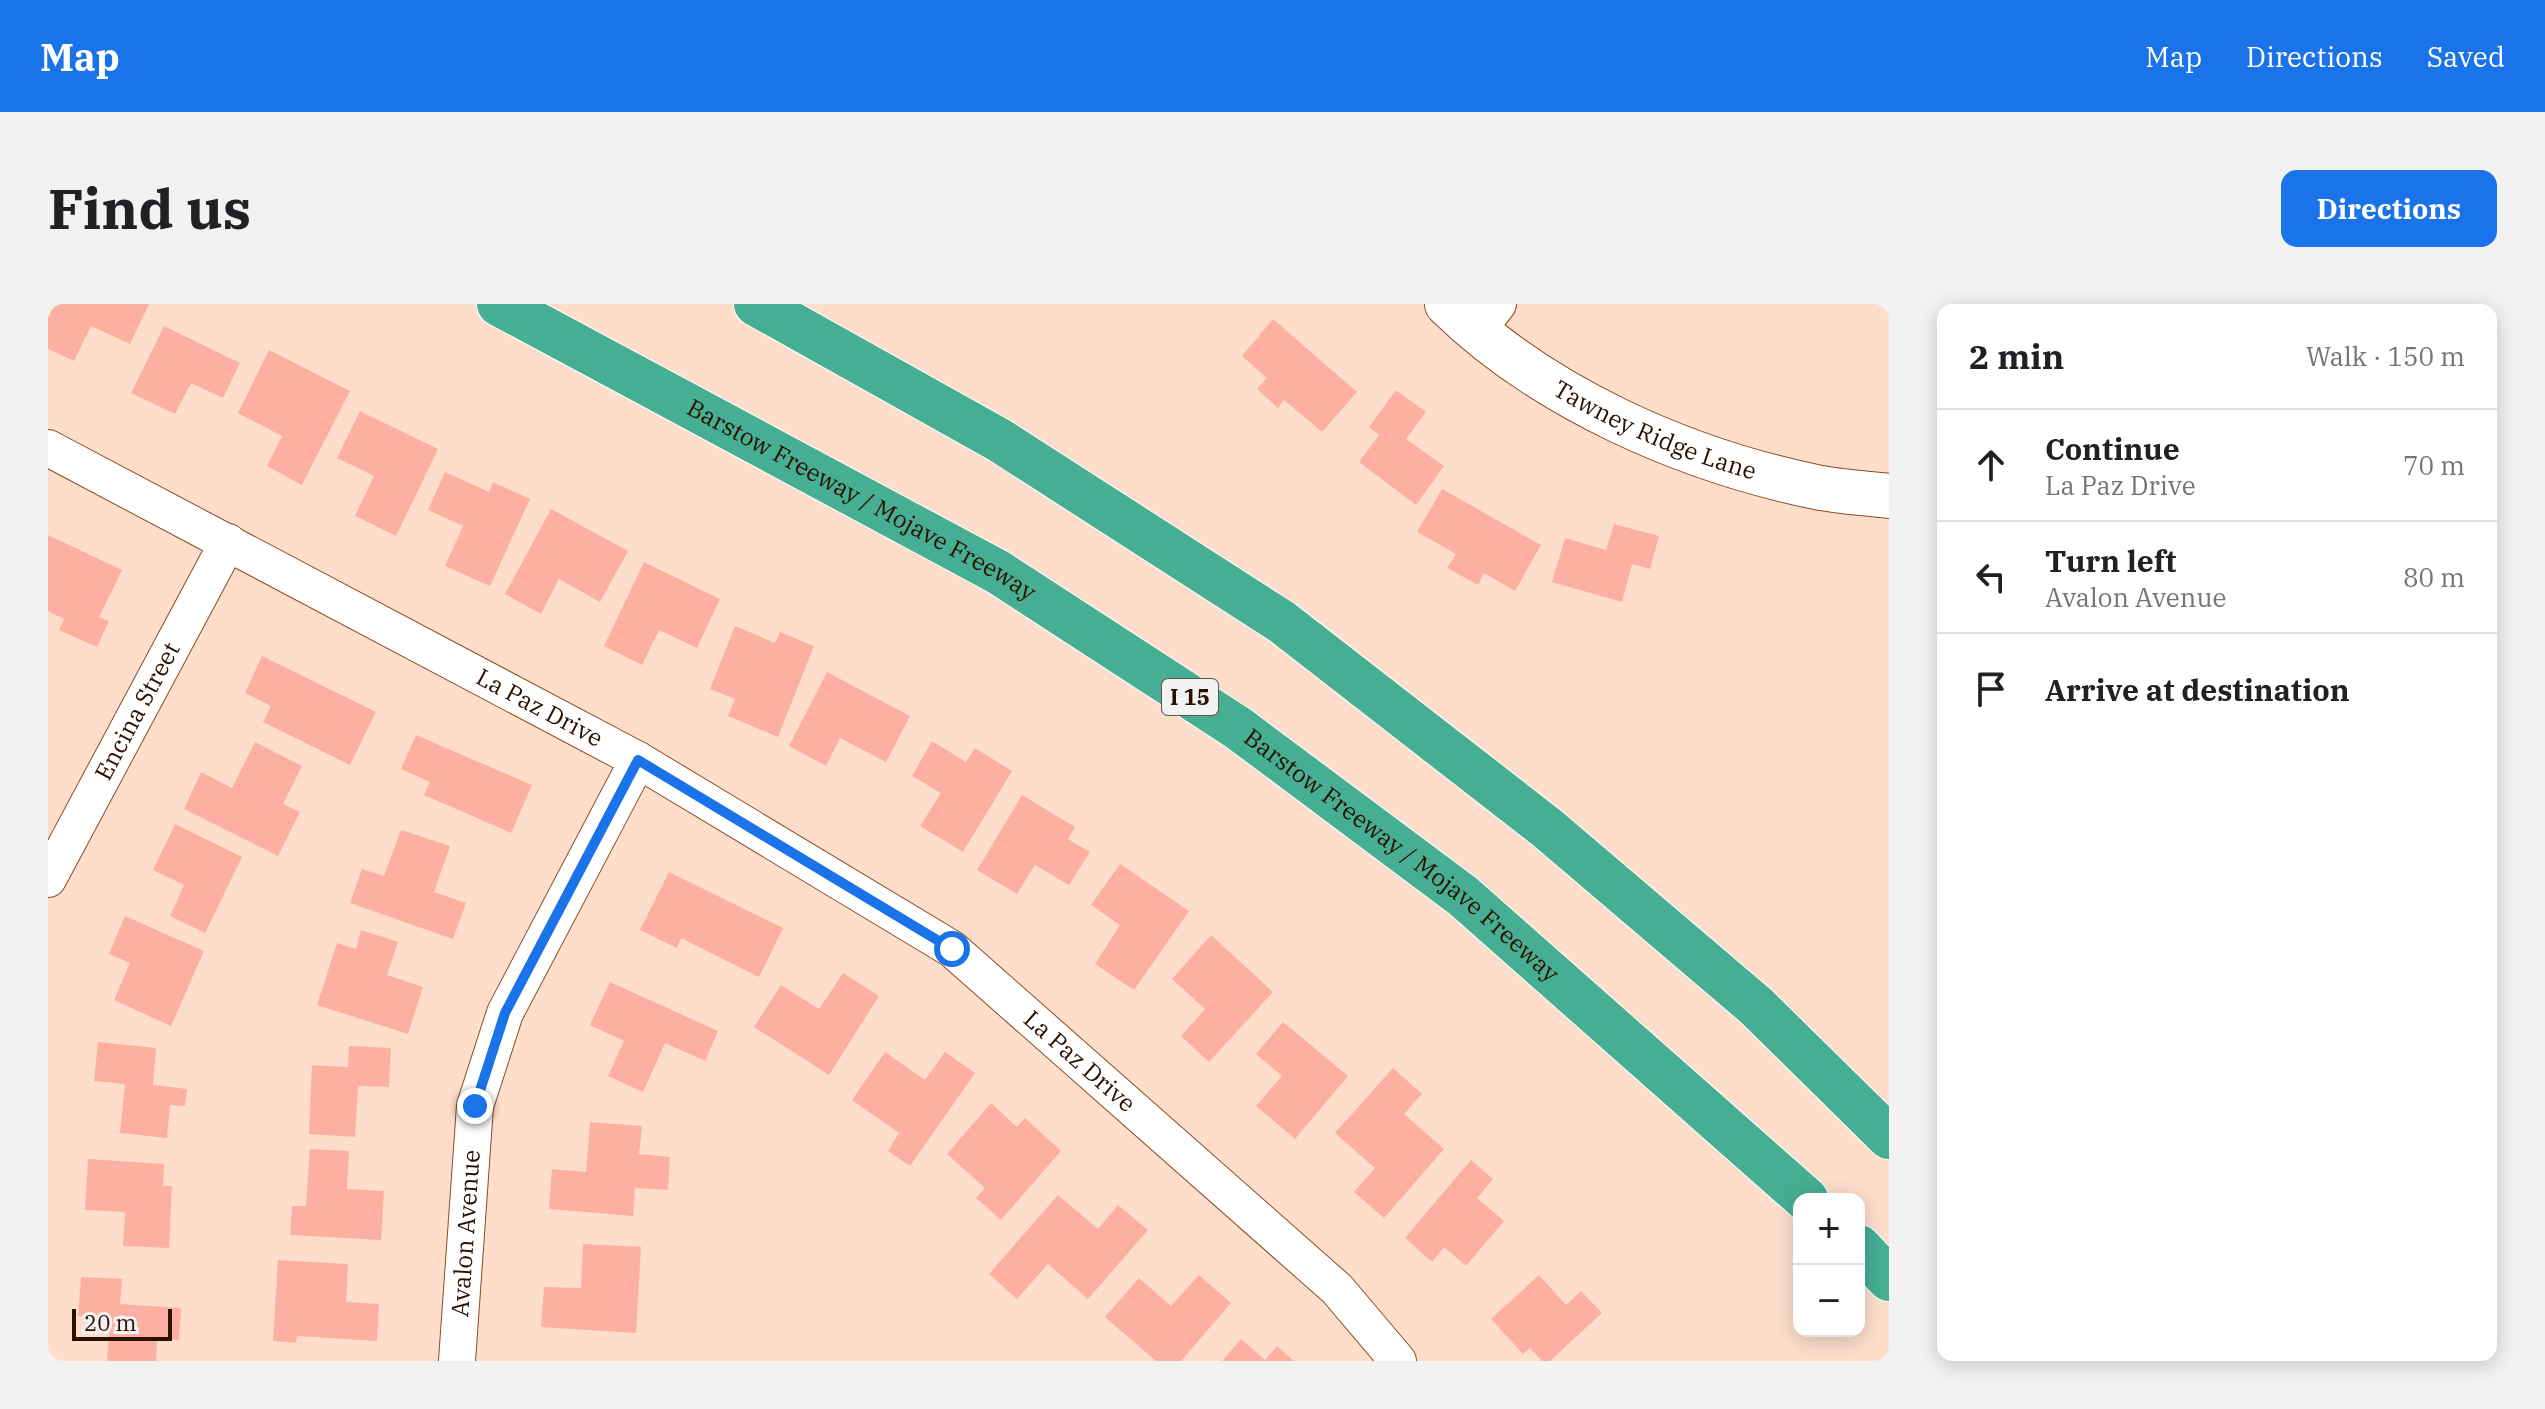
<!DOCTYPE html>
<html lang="en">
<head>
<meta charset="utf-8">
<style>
  :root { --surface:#fff; --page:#f2f2f2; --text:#202124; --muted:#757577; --line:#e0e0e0; --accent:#1a73e8 }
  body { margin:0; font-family:"IBM Plex Serif",serif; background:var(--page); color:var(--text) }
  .controls { position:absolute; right:24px; bottom:24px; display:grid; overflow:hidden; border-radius:16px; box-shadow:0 4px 20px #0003 }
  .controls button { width:72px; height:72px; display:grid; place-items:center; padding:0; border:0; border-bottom:2px solid var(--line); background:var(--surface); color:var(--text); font:40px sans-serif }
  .scale { position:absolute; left:24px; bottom:20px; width:100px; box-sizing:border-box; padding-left:8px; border:4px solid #2b1000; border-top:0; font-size:22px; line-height:28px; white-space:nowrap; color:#2b1000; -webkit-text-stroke:6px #f2f2f2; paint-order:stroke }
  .stop { position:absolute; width:24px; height:24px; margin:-18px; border:6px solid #1a73e8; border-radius:50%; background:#fff }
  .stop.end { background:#1a73e8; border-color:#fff; box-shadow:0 2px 8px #0008 }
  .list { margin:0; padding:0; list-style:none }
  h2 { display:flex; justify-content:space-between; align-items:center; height:104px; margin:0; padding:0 32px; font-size:34px }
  h2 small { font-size:26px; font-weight:400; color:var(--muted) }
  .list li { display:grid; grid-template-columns:52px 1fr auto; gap:24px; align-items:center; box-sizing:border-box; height:112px; padding:0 32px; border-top:2px solid var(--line) }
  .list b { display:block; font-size:30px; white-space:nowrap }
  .list p { margin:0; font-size:26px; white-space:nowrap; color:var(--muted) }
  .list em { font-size:26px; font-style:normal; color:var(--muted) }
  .icon { flex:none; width:44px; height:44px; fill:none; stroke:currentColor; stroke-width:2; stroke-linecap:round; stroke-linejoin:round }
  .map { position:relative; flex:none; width:1841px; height:1057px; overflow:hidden; border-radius:16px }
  header { display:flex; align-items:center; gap:48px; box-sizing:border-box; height:112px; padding:0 40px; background:var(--accent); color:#fff }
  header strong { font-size:38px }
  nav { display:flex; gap:44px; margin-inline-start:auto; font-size:28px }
  .intro { display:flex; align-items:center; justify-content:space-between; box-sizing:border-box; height:192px; padding:0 48px }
  h1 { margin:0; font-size:56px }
  .button { padding:20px 36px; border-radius:16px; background:var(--accent); color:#fff; font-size:28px; font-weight:700 }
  main { display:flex; gap:48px; padding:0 48px }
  aside { flex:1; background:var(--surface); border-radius:16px; box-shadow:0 4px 20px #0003 }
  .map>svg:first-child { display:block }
  .building { fill:#fdb0a1 }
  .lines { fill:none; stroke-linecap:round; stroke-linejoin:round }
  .minor-casing { stroke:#8e4a1a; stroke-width:38 }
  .tertiary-casing { stroke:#8e4a1a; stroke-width:46 }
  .motorway-casing { stroke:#fff; stroke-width:46 }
  .minor { stroke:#fff; stroke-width:36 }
  .tertiary { stroke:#fff; stroke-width:44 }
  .motorway { stroke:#46ae92; stroke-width:44 }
  .route { stroke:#1a73e8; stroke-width:10 }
  .labels { text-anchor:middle; stroke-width:7; stroke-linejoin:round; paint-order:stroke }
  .shield { fill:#f2f2f2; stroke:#675449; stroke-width:2 }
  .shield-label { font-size:22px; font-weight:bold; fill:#2b1000 }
  .street-label { font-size:24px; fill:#2b1000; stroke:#f2f2f2 }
</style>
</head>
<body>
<header>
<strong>Map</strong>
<nav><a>Map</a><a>Directions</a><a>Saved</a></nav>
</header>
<div class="intro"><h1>Find us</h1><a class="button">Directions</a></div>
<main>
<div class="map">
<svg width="1841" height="1057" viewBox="0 0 1841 1057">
  <rect width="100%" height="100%" fill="#fedecb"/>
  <g class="building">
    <path d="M7 0H101L82 40 43 22 26 57 0 45V14Z"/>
    <path d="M1225 15 1309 88 1274 128 1236 96 1230 104 1209 85 1219 74 1194 52Z"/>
    <path d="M116 22 192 59 175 94 143 79 127 110 83 89Z"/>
    <path d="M221 46 302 87 254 181 219 162 234 132 190 109Z"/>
    <path d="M1348 86 1378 108 1358 135 1396 162 1368 201 1311 158 1331 131 1321 123Z"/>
    <path d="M312 107 390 145 348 232 307 212 326 172 289 154Z"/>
    <path d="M397 168 441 188 445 178 482 195 442 282 397 262 415 222 380 206Z"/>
    <path d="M1394 185 1493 241 1467 287 1436 269 1430 281 1399 264 1408 250 1369 228Z"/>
    <path d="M503 205 580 247 552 298 511 275 493 310 457 290Z"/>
    <path d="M1566 220 1611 232 1602 265 1584 260 1574 298 1504 278 1517 234 1558 246Z"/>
    <path d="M0 231 74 266 51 313 61 317 49 343 11 326 16 315 0 307Z"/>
    <path d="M596 258 672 295 649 344 611 326 594 361 556 342Z"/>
    <path d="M687 322 727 339 732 328 766 342 730 433 680 412 687 395 662 385Z"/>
    <path d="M214 352 328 408 302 461 215 418 223 402 197 389Z"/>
    <path d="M779 368 862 412 838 458 792 434 778 462 741 442Z"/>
    <path d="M368 431 484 481 463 529 376 491 382 478 353 465Z"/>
    <path d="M884 437 918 458 927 444 964 467 915 548 872 522 893 489 864 472Z"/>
    <path d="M207 438 254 462 235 500 252 508 230 552 136 505 153 468 184 484Z"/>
    <path d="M974 491 1027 523 1020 535 1042 548 1021 581 987 561 969 590 929 566Z"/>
    <path d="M127 520 194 553 157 629 122 612 136 581 105 566Z"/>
    <path d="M353 526 402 542 386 588 418 599 405 635 302 599 314 565 336 572Z"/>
    <path d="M1072 560 1141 607 1086 686 1047 660 1072 621 1043 601Z"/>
    <path d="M621 568 735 624 711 673 633 634 629 644 592 626Z"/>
    <path d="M77 612 156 647 123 722 66 696 82 659 61 650Z"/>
    <path d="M313 626 350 638 339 671 375 683 360 730 269 701 289 639 308 645Z"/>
    <path d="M1163 631 1225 688 1161 758 1133 732 1157 705 1124 675Z"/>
    <path d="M795 669 831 692 781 771 706 723 733 681 771 705Z"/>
    <path d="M562 678 670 727 657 757 617 739 595 788 560 772 576 737 542 721Z"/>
    <path d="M1235 718 1300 772 1247 835 1208 802 1234 772 1208 750Z"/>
    <path d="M50 738 108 744 105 781 139 785 137 802 122 801 119 834 72 829 77 780 46 777Z"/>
    <path d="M301 742 343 744 341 783 310 782 307 833 261 830 264 761 300 763Z"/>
    <path d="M837 748 877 776 897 748 927 769 862 862 840 847 851 829 804 796Z"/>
    <path d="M1345 764 1374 790 1356 810 1396 845 1336 914 1306 888 1327 864 1287 829Z"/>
    <path d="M943 799 969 823 977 814 1013 847 953 916 928 894 937 884 899 850Z"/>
    <path d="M542 818 594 822 591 850 622 853 620 886 587 884 585 912 501 905 504 865 538 868Z"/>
    <path d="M262 845 301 847 299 885 336 887 333 936 242 931 244 902H258Z"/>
    <path d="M40 855 116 860 115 882H124L121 944 75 942 77 908 37 906Z"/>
    <path d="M1423 856 1445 875 1429 894 1456 917 1418 962 1396 943 1384 958 1357 934Z"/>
    <path d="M1010 891 1050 925 1070 901 1100 926 1040 995 1000 960 969 995 941 970Z"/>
    <path d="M535 940 593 943 588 1029 493 1023 496 983 533 984Z"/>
    <path d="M230 956 300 960 298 998 331 1000 329 1037 249 1032 248 1039 225 1037Z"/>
    <path d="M1151 971 1183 999 1133 1057H1108L1057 1013 1091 974 1123 1002Z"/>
    <path d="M1491 971 1518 1001 1533 987 1554 1009 1502 1057H1494L1482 1044 1475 1050 1443 1015Z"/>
    <path d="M33 973 74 975 72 1000 133 1004 131 1036 109 1035 108 1057H59L62 1015 30 1012Z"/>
    <path d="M1193 1035 1217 1056 1229 1042 1246 1057H1174Z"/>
  </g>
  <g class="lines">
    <g class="minor-casing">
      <g id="minor">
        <path d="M1428 28 1450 0"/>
        <path id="s1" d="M0 144 590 456 904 645 1289 985 1350 1057"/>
        <path id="s2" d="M0 575 180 238"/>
        <path id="s3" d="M409 1057 427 802 457 709 590 456"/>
      </g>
    </g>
    <g class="tertiary-casing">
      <g id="tertiary">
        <path id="s4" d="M1399 0C1495 94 1637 156 1768 183 1792 188 1817 189 1841 192"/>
      </g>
    </g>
    <g class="motorway-casing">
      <g id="motorway">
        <path id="s5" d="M451 0 950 268 1190 424 1415 592 1758 895"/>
        <path d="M708 0 951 136 1234 318 1499 524 1708 702 1841 833"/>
        <path d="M1811 943 1841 975"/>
      </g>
    </g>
    <use href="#minor" class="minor"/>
    <use href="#tertiary" class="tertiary"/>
    <use href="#motorway" class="motorway"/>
  </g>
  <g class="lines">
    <path class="route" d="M427 802 457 709 590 456 904 645"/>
  </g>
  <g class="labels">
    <rect class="shield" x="1114" y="375" width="56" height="36" rx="6"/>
    <g class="shield-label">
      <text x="1142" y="401">I 15</text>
    </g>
    <g class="street-label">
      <text dy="8" stroke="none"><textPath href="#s4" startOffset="246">Tawney Ridge Lane</textPath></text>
      <text dy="8" stroke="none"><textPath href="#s5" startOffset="412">Barstow Freeway / Mojave Freeway</textPath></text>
      <text dy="8" stroke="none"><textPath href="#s1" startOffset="556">La Paz Drive</textPath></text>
      <text dy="8" stroke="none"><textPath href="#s2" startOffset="190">Encina Street</textPath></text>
      <text dy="8" stroke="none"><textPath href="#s5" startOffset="1060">Barstow Freeway / Mojave Freeway</textPath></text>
      <text dy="8" stroke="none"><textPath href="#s1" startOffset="1204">La Paz Drive</textPath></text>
      <text dy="8" stroke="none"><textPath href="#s3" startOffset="128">Avalon Avenue</textPath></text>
    </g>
  </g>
</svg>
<div class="controls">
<button>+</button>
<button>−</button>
</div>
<div class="scale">20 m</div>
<div class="stop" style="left:904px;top:645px"></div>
<div class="stop end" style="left:427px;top:802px"></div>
</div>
<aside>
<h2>2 min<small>Walk · 150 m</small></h2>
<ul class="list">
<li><svg class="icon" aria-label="ahead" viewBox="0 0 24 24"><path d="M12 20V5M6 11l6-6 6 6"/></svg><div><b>Continue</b><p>La Paz Drive</p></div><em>70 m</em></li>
<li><svg class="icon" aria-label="left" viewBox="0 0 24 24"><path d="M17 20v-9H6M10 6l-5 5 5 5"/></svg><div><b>Turn left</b><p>Avalon Avenue</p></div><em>80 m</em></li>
<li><svg class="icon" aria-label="arrive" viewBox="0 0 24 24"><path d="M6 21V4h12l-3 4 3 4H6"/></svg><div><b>Arrive at destination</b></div></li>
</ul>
</aside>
</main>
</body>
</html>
